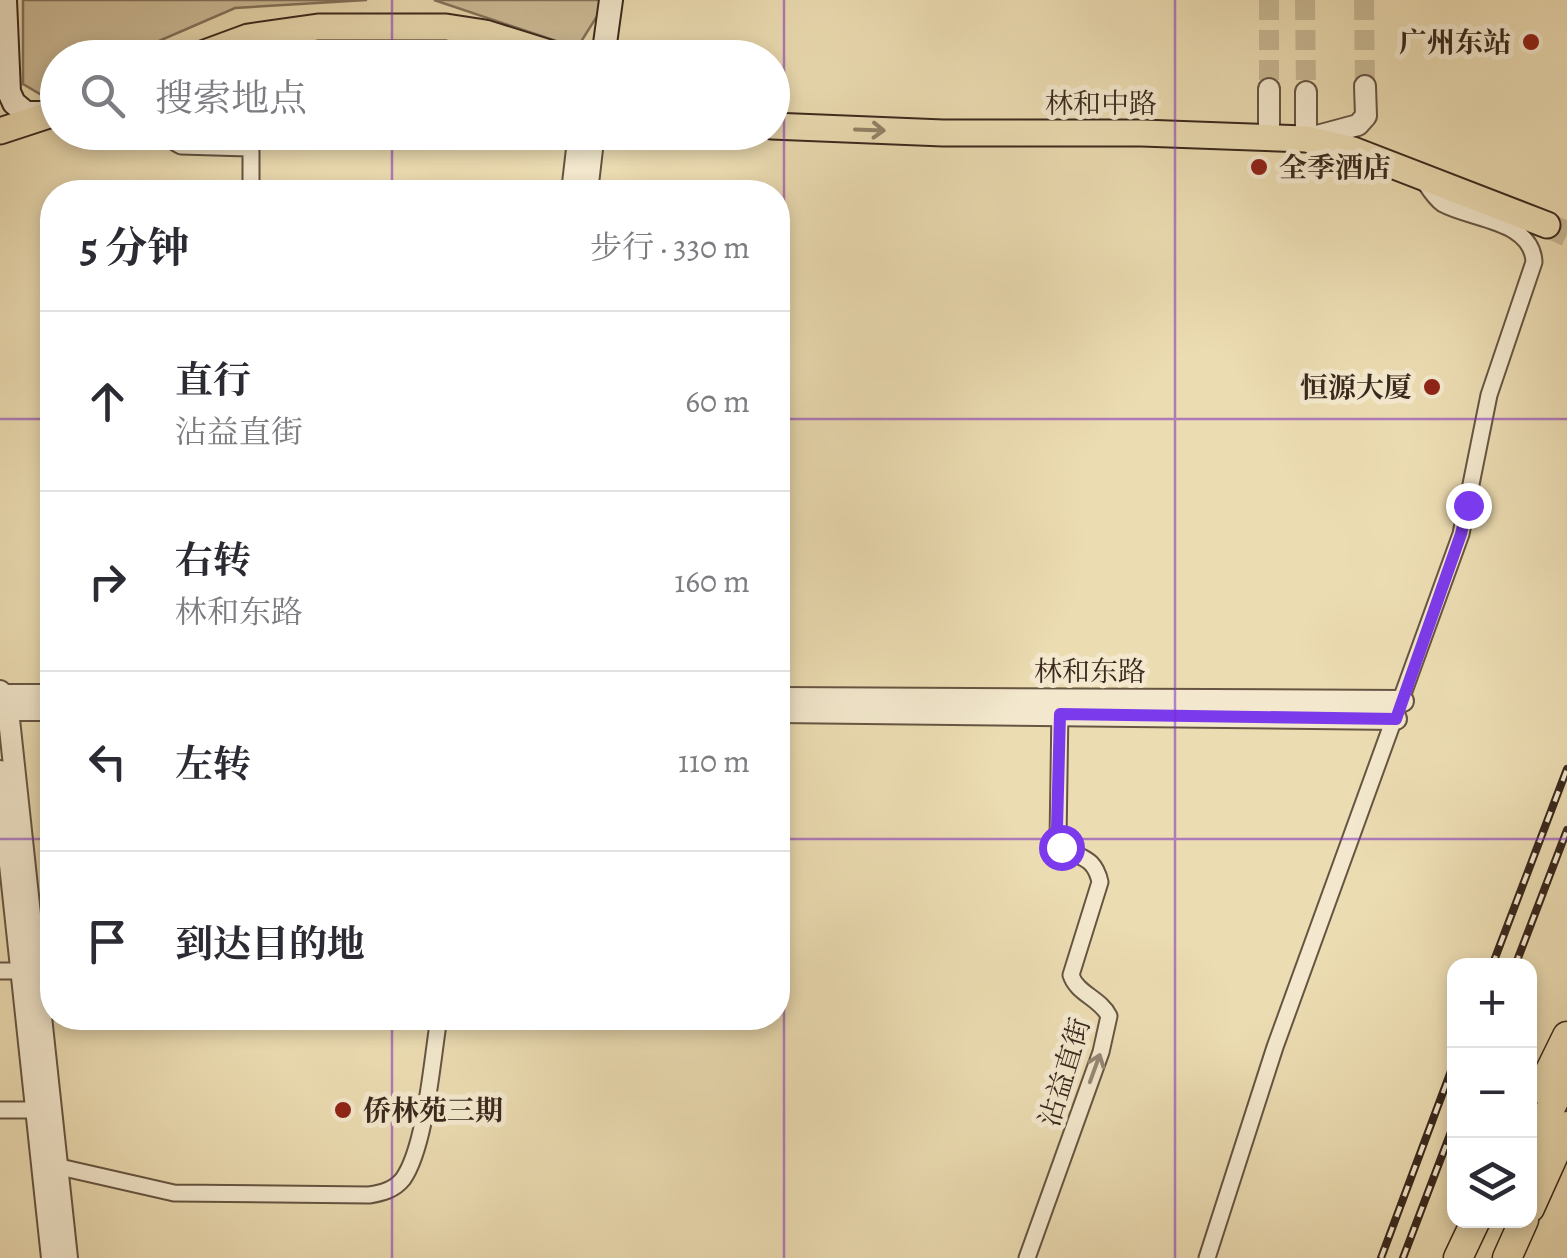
<!DOCTYPE html>
<html lang="zh">
<head>
<meta charset="utf-8">
<style>
  :root { --surface:#fff; --page:#f7f7f7; --text:#2b2b33; --muted:#7c7c81; --line:#e1e1e2 }
  body { margin:0; font-family:Alegreya,"Noto Serif SC",serif; background:var(--page); color:var(--text) }
  .controls { position:absolute; right:30px; bottom:30px; display:grid; overflow:hidden; border-radius:20px; box-shadow:0 5px 15px #0003 }
  .controls button { width:90px; height:90px; display:grid; place-items:center; padding:0; border:0; border-bottom:2px solid var(--line); background:var(--surface); color:var(--text); font:50px sans-serif }
  .stop { position:absolute; width:30px; height:30px; margin:-22px; border:8px solid #7c3aed; border-radius:50%; background:#fff }
  .stop.end { background:#7c3aed; border-color:#fff; box-shadow:0 2px 10px #0008 }
  .list { margin:0; padding:0; list-style:none }
  h2 { display:flex; justify-content:space-between; align-items:center; height:130px; margin:0; padding:0 40px; font-size:42px }
  h2 small { font-size:32px; font-weight:400; color:var(--muted) }
  .list li { display:grid; grid-template-columns:65px 1fr auto; gap:30px; align-items:center; box-sizing:border-box; height:180px; padding:0 40px; border-top:2px solid var(--line) }
  .list b { display:block; font-size:38px; white-space:nowrap }
  .list p { margin:0; font-size:32px; white-space:nowrap; color:var(--muted) }
  .list em { font-size:32px; font-style:normal; color:var(--muted) }
  .icon { flex:none; width:55px; height:55px; fill:none; stroke:currentColor; stroke-width:2; stroke-linecap:round; stroke-linejoin:round }
  .map { position:relative; flex:none; width:1567px; height:1258px; overflow:hidden }
  .search { position:absolute; background:var(--surface); box-shadow:0 5px 15px #0003; left:40px; top:40px; width:750px; height:110px; display:flex; align-items:center; gap:25px; box-sizing:border-box; padding:0 35px; border-radius:55px; color:var(--muted); font-size:38px }
  .panel { position:absolute; background:var(--surface); box-shadow:0 5px 15px #0003; left:40px; top:180px; width:750px; height:850px; border-radius:40px }
  .map>svg:first-child { display:block }
  .green { fill:#cebd99; stroke:#84725b; stroke-width:2.5 }
  .lines { fill:none; stroke-linecap:round; stroke-linejoin:round }
  .tertiary-tunnel { stroke:#c8b894; stroke-width:20; stroke-dasharray:20 10; stroke-linecap:butt }
  .primary-tunnel { stroke:#c8b894; stroke-width:25; stroke-dasharray:25 12; stroke-linecap:butt }
  .minor-casing { stroke:#665542; stroke-width:19 }
  .tertiary-casing { stroke:#665542; stroke-width:24 }
  .secondary-casing { stroke:#39281d; stroke-width:26 }
  .primary-casing { stroke:#39281d; stroke-width:29 }
  .trunk-casing { stroke:#39281d; stroke-width:31 }
  .minor { stroke:#f3e8cd; stroke-width:15 }
  .tertiary { stroke:#f3e8cd; stroke-width:20 }
  .secondary { stroke:#f3e8cd; stroke-width:22 }
  .primary { stroke:#ecdcb2; stroke-width:25 }
  .trunk { stroke:#ecdcb2; stroke-width:28 }
  .rail-casing { stroke:#39281d; stroke-width:8 }
  .rail { stroke:#f3e8cd; stroke-width:4; stroke-dasharray:11; stroke-linecap:butt }
  .oneway { stroke:#928268 }
  .oneway2 { stroke:#968875 }
  .route { stroke:#7c3aed; stroke-width:12 }
  .grid { fill:none; stroke:#7b2cbf; stroke-width:2.5; stroke-opacity:0.55 }
  .poi-dot { fill:#8f2418; stroke:#f3e8cd; stroke-width:4 }
  .labels { text-anchor:middle; stroke-width:10; stroke-linejoin:round; paint-order:stroke }
  .poi-label { font-size:28px; font-weight:bold; fill:#39281d; stroke:#f3e8cd; text-anchor:end }
  .street-label { font-size:28px; fill:#39281d; stroke:#f3e8cd }
</style>
</head>
<body>
<div class="map">
<svg width="1567" height="1258" viewBox="0 0 1567 1258">
  <rect width="100%" height="100%" fill="#ecdcb2"/>
  <filter id="stains"><feTurbulence type="fractalNoise" baseFrequency=".002" numOctaves="4"/><feColorMatrix values="0 0 0 0 .2 0 0 0 0 .09 0 0 0 0 .02 0 0 0 .5 -.17"/></filter>
  <radialGradient id="worn" r=".72"><stop offset=".6" stop-color="#630" stop-opacity="0"/><stop offset="1" stop-color="#630" stop-opacity=".3"/></radialGradient>
  <g class="green">
    <path d="M23 0H367L235 8 122 57 58 58 57 86 40 94 23 84Z"/>
    <path d="M434 0H601V10L577 48Z"/>
  </g>
  <g class="lines">
    <g class="tertiary-tunnel">
      <path d="M1269 0V89"/>
      <path d="M1305 0 1306 92"/>
      <path d="M1364 0 1365 86"/>
    </g>
    <path class="primary-tunnel" d="M1547 225 1567 234"/>
    <g class="minor-casing">
      <g id="minor">
        <path d="M156 132 181 146 248 148 251 151V192"/>
        <path d="M0 971H20"/>
        <path d="M0 1110H36"/>
        <path d="M51 1165 174 1193 369 1195C382 1193 394 1190 403 1179 426 1146 432 1059 439 1018"/>
        <path d="M1027 1258 1101 1052 1109 1016C1100 998 1077 994 1071 975L1100 882C1093 851 1074 861 1058 841L1060 708"/>
        <path d="M1207 1258 1275 1047 1461 534 1489 395 1534 262C1532 220 1472 220 1443 204 1434 198 1428 187 1422 178"/>
      </g>
    </g>
    <g class="tertiary-casing">
      <g id="tertiary">
        <path d="M1269 89V137"/>
        <path d="M1306 92V139L1358 125 1366 116 1365 86"/>
        <path d="M572 192 579 132"/>
        <path d="M587 192 594 132"/>
        <path d="M0 691 8 710 67 1258"/>
        <path d="M0 695H52"/>
        <path d="M778 698 1403 701"/>
        <path d="M0 710H52"/>
        <path d="M778 712 1396 719"/>
        <path d="M0 771 52 1258"/>
      </g>
    </g>
    <g class="secondary-casing">
      <g id="secondary">
        <path d="M5 0 9 92 14 103 26 113H52"/>
        <path d="M603 58 611 0"/>
      </g>
    </g>
    <g class="primary-casing">
      <g id="primary">
        <path d="M191 58 248 37 318 27H446L485 33 565 58"/>
        <path d="M772 126 943 133H1142L1306 139 1353 150 1547 225"/>
        <path d="M0 131 58 112"/>
      </g>
    </g>
    <g class="trunk-casing">
      <g id="trunk">
        <path d="M1541 1089 1567 1036"/>
        <path d="M1530 1151 1567 1074"/>
        <path d="M1530 1208 1567 1126"/>
        <path d="M1458 1258 1476 1220"/>
        <path d="M1507 1258 1524 1220"/>
      </g>
    </g>
    <use href="#minor" class="minor"/>
    <use href="#tertiary" class="tertiary"/>
    <use href="#secondary" class="secondary"/>
    <use href="#primary" class="primary"/>
    <use href="#trunk" class="trunk"/>
    <g class="rail-casing">
      <g id="rail">
        <path d="M1492 966 1567 769"/>
        <path d="M1515 966 1567 830"/>
        <path d="M1381 1258 1454 1063"/>
        <path d="M1403 1258 1454 1124"/>
      </g>
    </g>
    <use href="#rail" class="rail"/>
  </g>
  <defs><path id="oneway-shaft" d="M-6 0H5M1.5-3L5.5 0L1.5 3" fill="none" stroke-width="1.6" stroke-linecap="round" stroke-linejoin="round" transform="scale(2.5)"/></defs>
  <use class="oneway" href="#oneway-shaft" transform="translate(870 130) rotate(2)"/>
  <use class="oneway2" href="#oneway-shaft" transform="translate(1095 1068) rotate(-70)"/>
  <g class="lines">
    <path class="route" d="M1061 847 1057 828 1060 714 1396 719 1461 534 1468 505"/>
  </g>
  <path class="grid" d="M392 0V58M784 0V1258M1175 0V1258M392 132V192M0 419H52M778 419H1567M0 839H52M778 839H1567M392 1018V1258"/>
  <g class="poi-dot">
    <circle cx="1531" cy="42" r="10"/>
    <circle cx="1259" cy="167" r="10"/>
    <circle cx="1432" cy="387" r="10"/>
    <circle cx="343" cy="1110" r="10"/>
  </g>
  <g class="labels">
    <g class="poi-label">
      <text x="1511" y="52">广州东站</text>
      <text x="1279" y="177" text-anchor="start">全季酒店</text>
      <text x="1412" y="397">恒源大厦</text>
      <text x="363" y="1120" text-anchor="start">侨林苑三期</text>
    </g>
    <g class="street-label">
      <text x="1101" y="113">林和中路</text>
      <text x="1090" y="681">林和东路</text>
      <text transform="translate(1064 1072) rotate(-73)" y="10">沾益直街</text>
    </g>
  </g>
  <rect width="100%" height="100%" filter="url(#stains)"/>
  <rect width="100%" height="100%" fill="url(#worn)"/>
</svg>
<div class="controls">
<button>+</button>
<button>−</button>
<button><svg class="icon" aria-label="layers" viewBox="0 0 24 24"><path d="M12 4l9 5-9 5-9-5zM3 14l9 5 9-5"/></svg></button>
</div>
<div class="stop" style="left:1061px;top:847px"></div>
<div class="stop end" style="left:1468px;top:505px"></div>
<div class="search"><svg class="icon" aria-label="search" viewBox="0 0 24 24"><circle cx="10" cy="10" r="6"/><path d="M15 15l6 6"/></svg>搜索地点</div>
<section class="panel">
<h2>5 分钟<small>步行 · 330 m</small></h2>
<ul class="list">
<li><svg class="icon" aria-label="ahead" viewBox="0 0 24 24"><path d="M12 20V5M6 11l6-6 6 6"/></svg><div><b>直行</b><p>沾益直街</p></div><em>60 m</em></li>
<li><svg class="icon" aria-label="right" viewBox="0 0 24 24"><path d="M7 20v-9h11M14 6l5 5-5 5"/></svg><div><b>右转</b><p>林和东路</p></div><em>160 m</em></li>
<li><svg class="icon" aria-label="left" viewBox="0 0 24 24"><path d="M17 20v-9H6M10 6l-5 5 5 5"/></svg><div><b>左转</b></div><em>110 m</em></li>
<li><svg class="icon" aria-label="arrive" viewBox="0 0 24 24"><path d="M6 21V4h12l-3 4 3 4H6"/></svg><div><b>到达目的地</b></div></li>
</ul>
</section>
</div>
</body>
</html>
